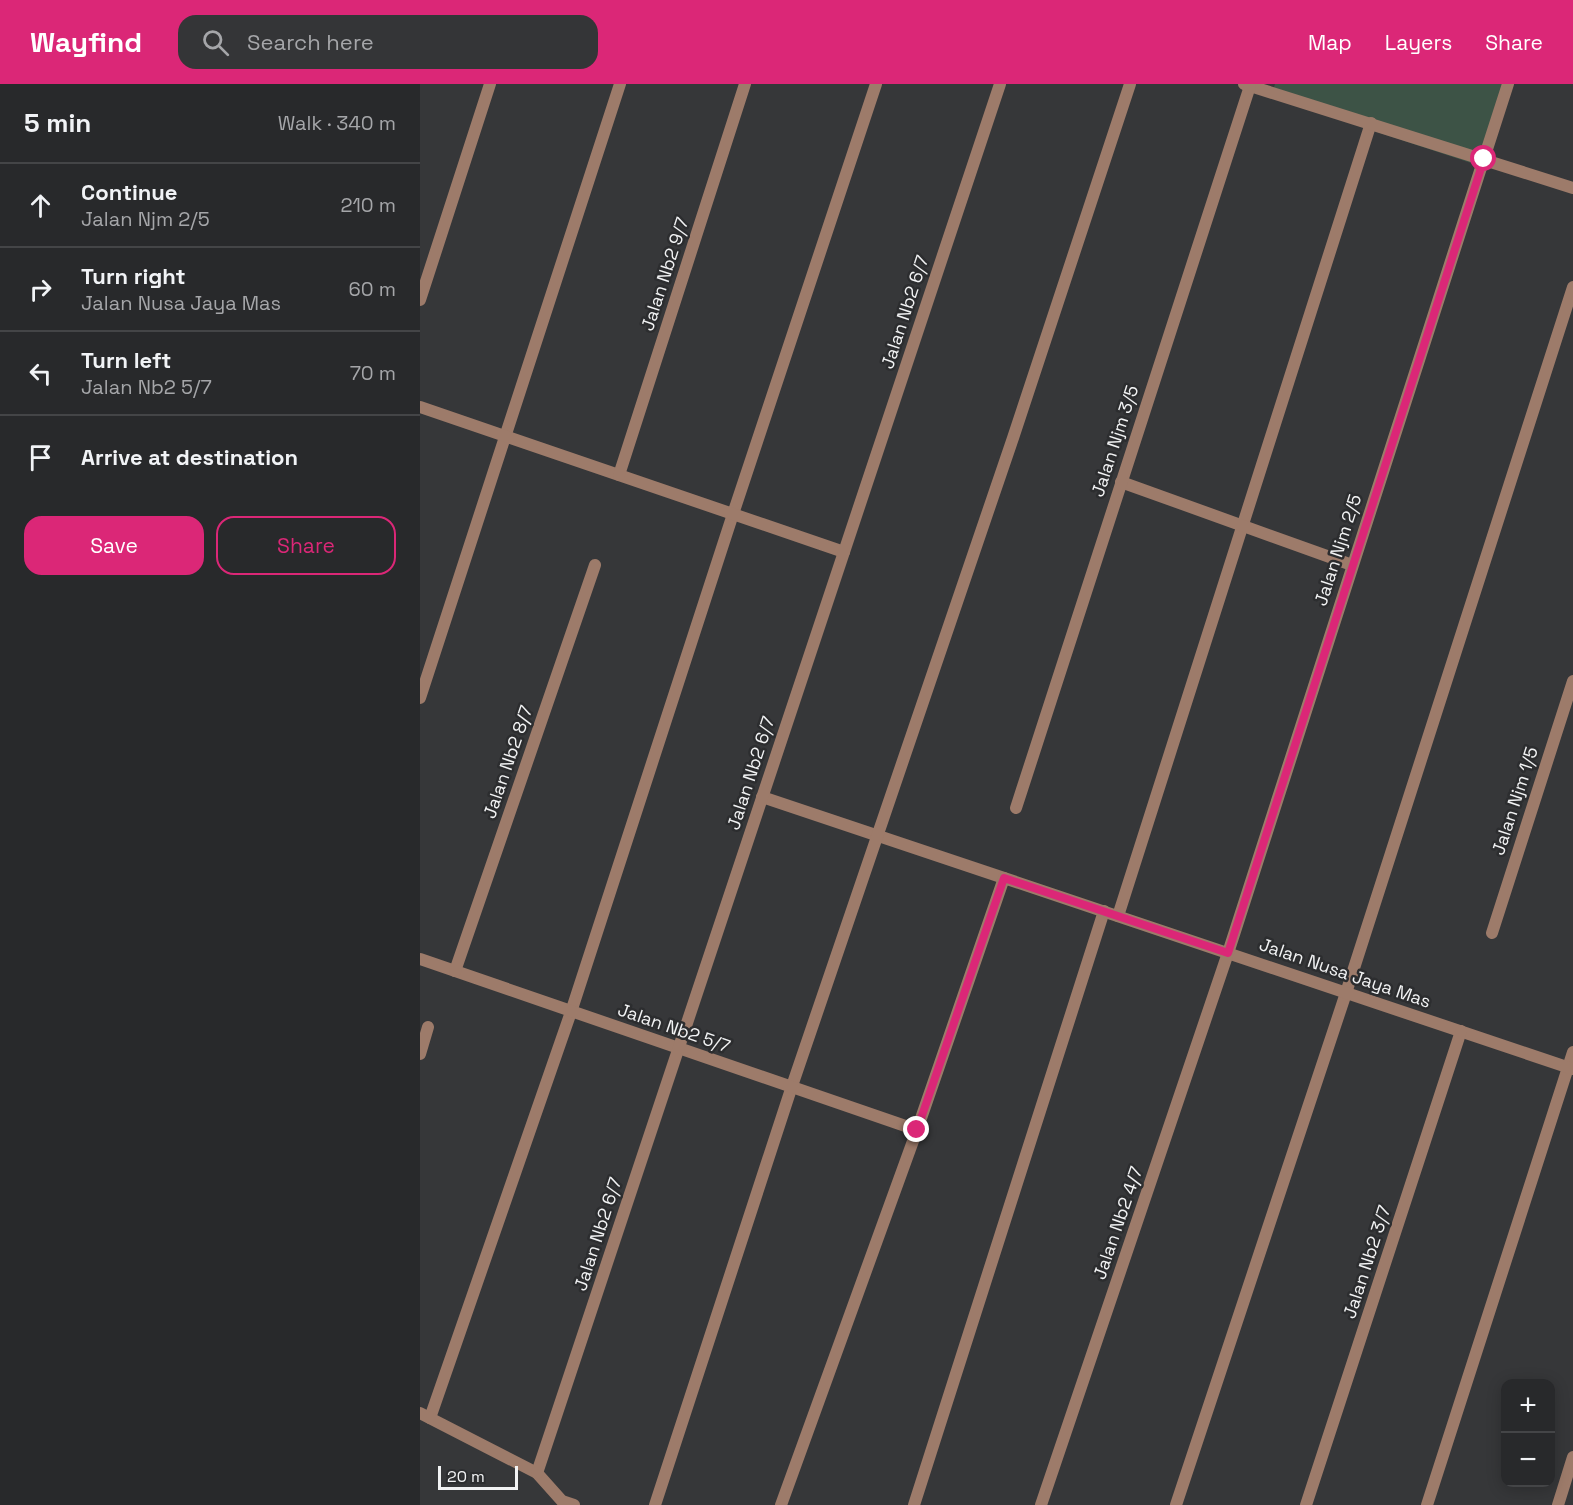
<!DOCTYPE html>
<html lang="en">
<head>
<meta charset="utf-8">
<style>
  :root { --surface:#28292b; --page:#343537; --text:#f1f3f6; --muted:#a5a6a9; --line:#444547; --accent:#db2777 }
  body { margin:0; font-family:"Space Grotesk",sans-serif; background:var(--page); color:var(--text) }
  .controls { position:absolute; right:18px; bottom:18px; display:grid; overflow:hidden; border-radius:12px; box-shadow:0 3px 15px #0003 }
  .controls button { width:54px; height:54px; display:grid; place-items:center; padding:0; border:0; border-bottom:2px solid var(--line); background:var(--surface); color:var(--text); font:30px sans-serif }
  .scale { position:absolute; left:18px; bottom:15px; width:80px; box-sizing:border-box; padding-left:6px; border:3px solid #f2f3f4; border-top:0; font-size:16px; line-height:21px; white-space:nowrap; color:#f2f3f4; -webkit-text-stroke:4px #2c2d2f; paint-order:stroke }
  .stop { position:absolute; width:18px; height:18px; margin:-14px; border:4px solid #db2777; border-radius:50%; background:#fff }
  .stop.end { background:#db2777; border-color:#fff; box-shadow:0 2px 6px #0008 }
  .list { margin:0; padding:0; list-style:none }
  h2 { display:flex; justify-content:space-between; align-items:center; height:78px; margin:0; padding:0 24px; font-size:26px }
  h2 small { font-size:20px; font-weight:400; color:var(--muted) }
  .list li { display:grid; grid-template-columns:39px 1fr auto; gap:18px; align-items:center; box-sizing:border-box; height:84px; padding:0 24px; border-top:2px solid var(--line) }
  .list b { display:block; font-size:22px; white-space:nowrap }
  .list p { margin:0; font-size:20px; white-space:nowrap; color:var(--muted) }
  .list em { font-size:20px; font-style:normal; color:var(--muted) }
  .actions { display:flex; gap:12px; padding:18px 24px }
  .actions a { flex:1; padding:14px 0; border:2px solid var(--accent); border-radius:18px; text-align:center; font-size:21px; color:var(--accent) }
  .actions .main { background:var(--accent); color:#fff }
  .icon { flex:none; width:33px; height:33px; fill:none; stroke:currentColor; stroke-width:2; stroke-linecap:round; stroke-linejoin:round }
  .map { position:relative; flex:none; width:1153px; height:1421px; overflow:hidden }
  header { display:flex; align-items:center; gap:36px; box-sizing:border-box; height:84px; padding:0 30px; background:var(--accent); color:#fff }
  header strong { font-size:28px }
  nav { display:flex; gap:33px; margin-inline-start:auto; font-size:21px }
  .search { width:420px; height:54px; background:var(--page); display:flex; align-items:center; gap:15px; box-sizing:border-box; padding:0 21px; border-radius:18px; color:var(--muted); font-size:22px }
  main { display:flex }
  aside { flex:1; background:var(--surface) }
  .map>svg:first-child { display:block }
  .green { fill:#3d5346 }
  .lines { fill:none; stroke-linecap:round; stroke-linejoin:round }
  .lane { stroke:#9d7b6a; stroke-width:12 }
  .street { stroke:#9d7b6a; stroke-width:12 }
  .route { stroke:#db2777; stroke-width:8 }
  .labels { text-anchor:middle; stroke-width:5; stroke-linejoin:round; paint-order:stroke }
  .street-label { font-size:18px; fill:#f2f3f4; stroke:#2c2d2f }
</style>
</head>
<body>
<header>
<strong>Wayfind</strong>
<div class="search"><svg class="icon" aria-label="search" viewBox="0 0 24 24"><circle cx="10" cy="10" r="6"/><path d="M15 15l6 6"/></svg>Search here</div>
<nav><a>Map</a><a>Layers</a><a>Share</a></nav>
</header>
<main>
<aside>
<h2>5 min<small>Walk · 340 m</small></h2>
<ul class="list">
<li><svg class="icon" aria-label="ahead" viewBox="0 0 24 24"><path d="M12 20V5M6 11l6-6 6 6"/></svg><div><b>Continue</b><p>Jalan Njm 2/5</p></div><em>210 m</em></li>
<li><svg class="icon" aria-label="right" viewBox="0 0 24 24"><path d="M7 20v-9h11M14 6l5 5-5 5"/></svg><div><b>Turn right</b><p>Jalan Nusa Jaya Mas</p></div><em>60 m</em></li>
<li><svg class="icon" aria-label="left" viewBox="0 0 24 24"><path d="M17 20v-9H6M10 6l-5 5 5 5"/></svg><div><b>Turn left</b><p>Jalan Nb2 5/7</p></div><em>70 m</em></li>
<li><svg class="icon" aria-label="arrive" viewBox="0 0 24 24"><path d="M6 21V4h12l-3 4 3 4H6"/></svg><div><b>Arrive at destination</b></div></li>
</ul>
<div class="actions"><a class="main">Save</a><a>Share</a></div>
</aside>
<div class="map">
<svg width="1153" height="1421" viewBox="0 0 1153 1421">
  <rect width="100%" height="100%" fill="#363739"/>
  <path class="green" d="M855 0H1088L1060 82 851 13Z"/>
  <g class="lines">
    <g class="lane">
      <path d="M0 614 200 0"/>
      <path d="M342 713 584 794"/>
      <path d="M698 832 951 39"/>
      <path d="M10 1334 151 928 313 430 456 0"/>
      <path d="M235 1421 372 1002 593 354 710 0"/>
      <path d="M494 1421 684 827"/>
      <path d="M756 1421 926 909 1153 203"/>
      <path d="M1007 1421 1153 968"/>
    </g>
    <g class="street">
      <path d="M824 0 1153 104"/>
      <path d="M0 216 70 0"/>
      <path d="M0 323 424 468"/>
      <path d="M199 391 325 0"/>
      <path d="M701 398 932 481"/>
      <path d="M596 724 830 2"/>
      <path d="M1072 849 1153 597"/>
      <path d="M0 875 497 1046"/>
      <path d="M35 887 175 481"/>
      <path d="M0 970 8 943"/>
      <path d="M0 1329 117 1389 142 1417 154 1421"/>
      <path d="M117 1389 580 0"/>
      <path d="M361 1421 497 1046 584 794 1153 985"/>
      <path d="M621 1421 808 869 1088 0"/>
      <path d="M886 1421 1041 947"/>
      <path d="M1138 1421 1153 1373"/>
    </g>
  </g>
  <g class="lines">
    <path class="route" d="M497 1046 584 794 808 869 1064 75"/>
  </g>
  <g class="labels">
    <g class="street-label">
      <text transform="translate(245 190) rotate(-72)" y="6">Jalan Nb2 9/7</text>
      <text transform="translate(485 228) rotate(-72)" y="6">Jalan Nb2 6/7</text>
      <text transform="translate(695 357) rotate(-72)" y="6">Jalan Njm 3/5</text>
      <text transform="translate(918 466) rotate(-72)" y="6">Jalan Njm 2/5</text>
      <text transform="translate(88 678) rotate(-71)" y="6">Jalan Nb2 8/7</text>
      <text transform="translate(331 689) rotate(-72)" y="6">Jalan Nb2 6/7</text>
      <text transform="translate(1095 717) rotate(-72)" y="6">Jalan Njm 1/5</text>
      <text transform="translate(925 889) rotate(19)" y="6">Jalan Nusa Jaya Mas</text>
      <text transform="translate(254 944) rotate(19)" y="6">Jalan Nb2 5/7</text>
      <text transform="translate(698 1139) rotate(-71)" y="6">Jalan Nb2 4/7</text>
      <text transform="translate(178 1150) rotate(-72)" y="6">Jalan Nb2 6/7</text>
      <text transform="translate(947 1178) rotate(-72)" y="6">Jalan Nb2 3/7</text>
    </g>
  </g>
</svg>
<div class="controls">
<button>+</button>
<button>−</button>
</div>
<div class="scale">20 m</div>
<div class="stop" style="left:1064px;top:75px"></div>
<div class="stop end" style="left:497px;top:1046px"></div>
</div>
</main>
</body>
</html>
